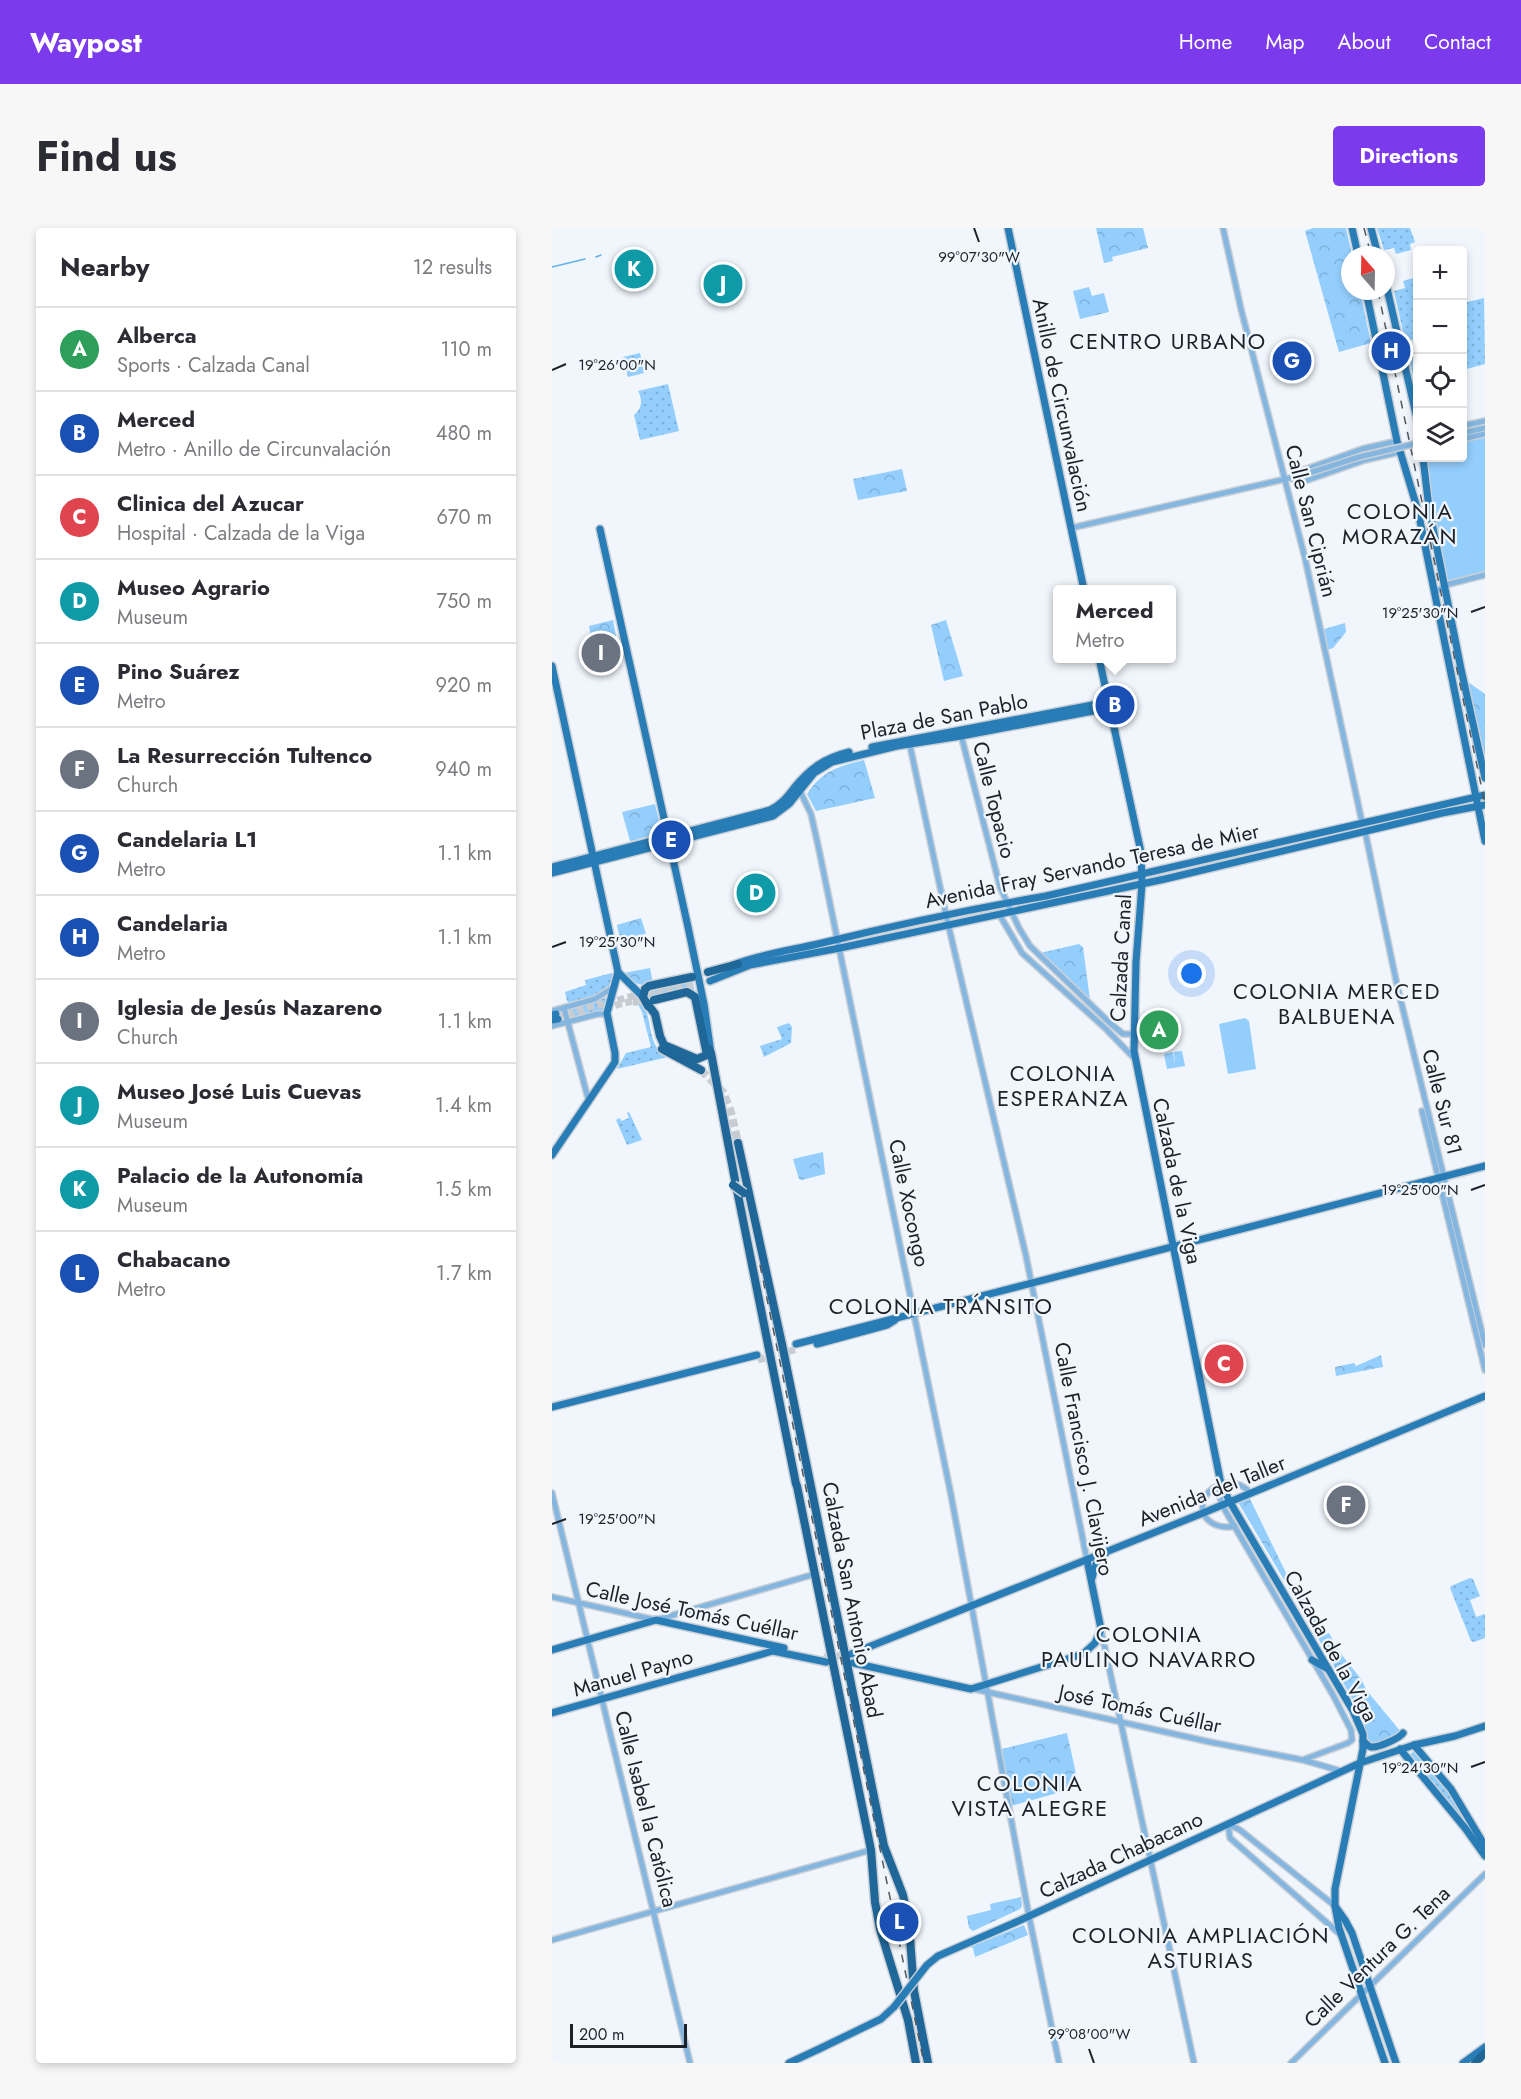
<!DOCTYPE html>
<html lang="en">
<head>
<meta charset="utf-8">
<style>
  :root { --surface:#fff; --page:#f7f7f7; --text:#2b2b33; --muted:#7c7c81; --line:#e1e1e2; --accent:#7c3aed }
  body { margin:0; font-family:Jost,sans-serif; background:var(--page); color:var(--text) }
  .controls { position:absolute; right:18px; top:18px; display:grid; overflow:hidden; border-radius:6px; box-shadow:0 3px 9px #0003 }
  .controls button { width:54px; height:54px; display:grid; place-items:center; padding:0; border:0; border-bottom:2px solid var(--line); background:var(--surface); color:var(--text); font:30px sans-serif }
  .compass { position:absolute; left:789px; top:18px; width:54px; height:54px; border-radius:50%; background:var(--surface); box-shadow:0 3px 9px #0003; rotate:340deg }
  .scale { position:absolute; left:18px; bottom:15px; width:117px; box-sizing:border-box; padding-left:6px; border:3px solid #1c2228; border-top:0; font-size:16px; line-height:21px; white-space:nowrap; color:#1c2228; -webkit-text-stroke:4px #f0f6fc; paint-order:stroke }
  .you { position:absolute; left:640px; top:746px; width:21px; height:21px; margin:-15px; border:4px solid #fff; border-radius:50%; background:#1a73e8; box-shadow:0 0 0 9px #1a73e833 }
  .badge { display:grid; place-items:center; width:39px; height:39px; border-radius:50%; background:var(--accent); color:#fff; font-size:20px; font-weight:700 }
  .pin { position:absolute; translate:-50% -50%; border:3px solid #fff; box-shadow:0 2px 6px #0006 }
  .popup { position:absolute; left:501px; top:357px; width:123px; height:78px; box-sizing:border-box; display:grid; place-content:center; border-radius:6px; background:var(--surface); filter:drop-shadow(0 2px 4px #0005); font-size:20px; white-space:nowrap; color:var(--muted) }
  .popup b { font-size:22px; color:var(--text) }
  .popup::after { content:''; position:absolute; left:50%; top:100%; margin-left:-12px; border:12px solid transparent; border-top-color:var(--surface) }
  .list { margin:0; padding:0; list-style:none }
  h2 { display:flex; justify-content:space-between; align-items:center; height:78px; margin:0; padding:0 24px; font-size:26px }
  h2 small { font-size:20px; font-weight:400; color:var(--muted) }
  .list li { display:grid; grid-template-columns:39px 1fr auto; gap:18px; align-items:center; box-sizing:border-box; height:84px; padding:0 24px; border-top:2px solid var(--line) }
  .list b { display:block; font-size:22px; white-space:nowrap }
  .list p { margin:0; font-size:20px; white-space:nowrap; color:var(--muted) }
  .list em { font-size:20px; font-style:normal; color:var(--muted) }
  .icon { flex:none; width:33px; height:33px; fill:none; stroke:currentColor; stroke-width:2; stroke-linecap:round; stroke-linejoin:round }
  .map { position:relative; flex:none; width:933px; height:1835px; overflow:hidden; border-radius:6px }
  header { display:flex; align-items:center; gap:36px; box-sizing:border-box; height:84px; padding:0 30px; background:var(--accent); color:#fff }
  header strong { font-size:28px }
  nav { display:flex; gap:33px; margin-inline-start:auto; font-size:21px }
  .intro { display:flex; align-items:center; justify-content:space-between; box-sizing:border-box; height:144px; padding:0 36px }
  h1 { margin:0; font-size:42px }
  .button { padding:15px 27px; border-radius:6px; background:var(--accent); color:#fff; font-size:21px; font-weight:700 }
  main { display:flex; gap:36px; padding:0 36px }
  aside { flex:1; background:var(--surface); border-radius:6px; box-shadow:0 3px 9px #0003 }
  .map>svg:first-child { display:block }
  .grass { fill:url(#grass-dots) }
  .park { fill:url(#park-crowns) }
  .pitch { fill:#93cefd }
  .water { fill:url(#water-waves) }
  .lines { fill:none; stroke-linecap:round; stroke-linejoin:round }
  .stream { stroke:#62afea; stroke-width:1.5 }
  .major-tunnel { stroke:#c6ccd2; stroke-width:7; stroke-dasharray:7 3.5; stroke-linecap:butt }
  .highway-tunnel { stroke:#c6ccd2; stroke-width:8; stroke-dasharray:8 4; stroke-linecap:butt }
  .minor-casing { stroke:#cad0d6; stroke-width:8 }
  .major-casing { stroke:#cad0d6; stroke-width:10 }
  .highway-casing { stroke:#cad0d6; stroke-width:11 }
  .minor { stroke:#85b6df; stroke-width:5 }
  .major { stroke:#297db7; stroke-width:7 }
  .highway { stroke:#206799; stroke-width:8 }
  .rail { stroke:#52585e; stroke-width:1.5; stroke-dasharray:8 8; stroke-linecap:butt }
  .minor-bridge-casing { stroke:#cad0d6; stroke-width:8; stroke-linecap:butt }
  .major-bridge-casing { stroke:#cad0d6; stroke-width:10; stroke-linecap:butt }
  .highway-bridge-casing { stroke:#cad0d6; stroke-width:11; stroke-linecap:butt }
  .minor-bridge { stroke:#85b6df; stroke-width:5 }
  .major-bridge { stroke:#297db7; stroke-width:7 }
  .highway-bridge { stroke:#206799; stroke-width:8 }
  .ticks { fill:none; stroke:#1c2228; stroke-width:2 }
  .labels { text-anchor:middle; stroke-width:4.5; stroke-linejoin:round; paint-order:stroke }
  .street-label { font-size:21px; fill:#1c2228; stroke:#f0f6fc }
  .neighbourhood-label { font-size:22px; letter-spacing:1.5px; fill:#1c2228; stroke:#f0f6fc }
  .ticks-label { font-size:15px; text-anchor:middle; fill:#1c2228; stroke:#f0f6fc; stroke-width:4.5; stroke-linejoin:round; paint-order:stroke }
</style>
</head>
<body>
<header>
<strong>Waypost</strong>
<nav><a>Home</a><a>Map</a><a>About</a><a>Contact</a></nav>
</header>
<div class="intro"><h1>Find us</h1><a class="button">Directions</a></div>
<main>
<aside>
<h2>Nearby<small>12 results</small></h2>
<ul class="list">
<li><span class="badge" style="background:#2e9e5b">A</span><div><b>Alberca</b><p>Sports · Calzada Canal</p></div><em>110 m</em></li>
<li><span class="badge" style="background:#1a4fb4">B</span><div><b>Merced</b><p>Metro · Anillo de Circunvalación</p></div><em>480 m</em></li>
<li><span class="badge" style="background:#e0444e">C</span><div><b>Clinica del Azucar</b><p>Hospital · Calzada de la Viga</p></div><em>670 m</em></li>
<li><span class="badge" style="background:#0f9aa8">D</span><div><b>Museo Agrario</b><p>Museum</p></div><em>750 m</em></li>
<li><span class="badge" style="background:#1a4fb4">E</span><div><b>Pino Suárez</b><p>Metro</p></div><em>920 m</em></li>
<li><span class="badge" style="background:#6b7280">F</span><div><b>La Resurrección Tultenco</b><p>Church</p></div><em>940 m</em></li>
<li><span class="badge" style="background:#1a4fb4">G</span><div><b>Candelaria L1</b><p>Metro</p></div><em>1.1 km</em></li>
<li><span class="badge" style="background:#1a4fb4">H</span><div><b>Candelaria</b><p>Metro</p></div><em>1.1 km</em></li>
<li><span class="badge" style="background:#6b7280">I</span><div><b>Iglesia de Jesús Nazareno</b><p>Church</p></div><em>1.1 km</em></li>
<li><span class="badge" style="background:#0f9aa8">J</span><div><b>Museo José Luis Cuevas</b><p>Museum</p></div><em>1.4 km</em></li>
<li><span class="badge" style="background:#0f9aa8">K</span><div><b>Palacio de la Autonomía</b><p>Museum</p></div><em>1.5 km</em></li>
<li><span class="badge" style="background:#1a4fb4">L</span><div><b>Chabacano</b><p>Metro</p></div><em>1.7 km</em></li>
</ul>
</aside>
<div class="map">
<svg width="933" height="1835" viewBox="0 0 933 1835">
  <defs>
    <pattern id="grass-dots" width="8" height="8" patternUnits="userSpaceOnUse" patternTransform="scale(1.5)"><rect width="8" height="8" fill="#93cefd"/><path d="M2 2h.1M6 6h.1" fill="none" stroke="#7eb1d9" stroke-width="1.8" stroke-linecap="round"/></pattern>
    <pattern id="park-crowns" width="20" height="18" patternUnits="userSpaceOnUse" patternTransform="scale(1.5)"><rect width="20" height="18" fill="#93cefd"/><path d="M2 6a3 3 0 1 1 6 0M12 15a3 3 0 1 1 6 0" fill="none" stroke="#7eb1d9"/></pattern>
    <pattern id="water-waves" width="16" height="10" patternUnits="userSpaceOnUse" patternTransform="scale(1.5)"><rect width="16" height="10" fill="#62afea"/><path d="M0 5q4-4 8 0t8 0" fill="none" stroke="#508ebe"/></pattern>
  </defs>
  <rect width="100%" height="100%" fill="#f0f6fc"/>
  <g class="grass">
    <path d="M825 0H858L863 14 858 16 859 22 844 26 842 20 832 22Z"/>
    <path d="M865 49V113L864 111 853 113 842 63 853 60 851 53Z"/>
    <path d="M932 70 933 136 911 142V75Z"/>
    <path d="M865 121H866L865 170 856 123Z"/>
    <path d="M88 125 92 145 76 149 71 129Z"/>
    <path d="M116 156 127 203 88 212 82 187C90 181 91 172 86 163Z"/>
    <path d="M60 745 61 755 44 768 20 776 15 773 13 764 34 757 33 752Z"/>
    <path d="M140 751 143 764 134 762 98 771 95 767 97 760Z"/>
    <path d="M81 767H83C86 770 90 774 92 778 101 795 95 819 116 829L65 841 74 825 99 819 90 784Z"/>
    <path d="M57 769 54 784 21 791 18 790 16 782 18 780Z"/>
    <path d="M237 795 240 799 239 815 212 829 208 818 230 811 225 799Z"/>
    <path d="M77 884 90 912 75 917 64 892 68 890 69 893 77 890 75 885Z"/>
    <path d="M918 1350 921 1351 928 1368 918 1372 924 1389 933 1386V1410L922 1414 919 1413 898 1360 899 1358Z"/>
    <path d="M863 1523 904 1570 925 1609 856 1527Z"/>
  </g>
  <g class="park">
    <path d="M544 0H591L596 20 560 29 561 33 552 35Z"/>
    <path d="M761 0H794L800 27H798V63H808L819 115 787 124 753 3Z"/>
    <path d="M537 59 540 68 552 65 557 84 528 91 521 63Z"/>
    <path d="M350 241 355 263 306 272 301 251Z"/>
    <path d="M61 392 64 408 40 413 37 398Z"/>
    <path d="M394 392 411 448 392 453 379 397Z"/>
    <path d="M793 395 794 404 781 420 775 422 772 401Z"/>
    <path d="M916 454 933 466V531Z"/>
    <path d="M312 532 323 570 264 583 255 566C271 542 285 539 312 532Z"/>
    <path d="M103 576 110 605 78 613 70 584Z"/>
    <path d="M89 690 94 706 68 711 65 697Z"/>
    <path d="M527 716 531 719 538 772 536 773 488 725Z"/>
    <path d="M98 740 101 756C87 759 81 755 72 745Z"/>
    <path d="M271 924 273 946 250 952 247 951 241 931Z"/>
    <path d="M829 1127 831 1139 784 1148 783 1139 802 1135 804 1138Z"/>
    <path d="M697 1269 735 1347 773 1400 772 1403 764 1406 686 1274Z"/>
    <path d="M777 1405 786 1422 809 1451 815 1463 849 1504 826 1517 817 1516 809 1486 766 1410Z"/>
    <path d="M515 1505 527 1559 459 1578 449 1524 450 1521Z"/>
    <path d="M469 1669 470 1678 468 1681 421 1703 417 1700 415 1688 439 1682 438 1676Z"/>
    <path d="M472 1697 476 1707 423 1729 421 1720 418 1719Z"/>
  </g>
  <g class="pitch">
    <path d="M789 43 795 64 777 69 771 48Z"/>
    <path d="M933 208V345L894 353 882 299 874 230H910L911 213Z"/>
    <path d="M693 790 697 793 704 841 676 846 667 796Z"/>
    <path d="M630 823 633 838 615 841 612 826 621 824 623 837 622 824Z"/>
  </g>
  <path class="water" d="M612 791 615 810 602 812 599 794Z"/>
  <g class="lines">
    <g class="stream">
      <path d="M44 29 49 27"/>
      <path d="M0 39 33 31"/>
    </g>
    <g class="major-tunnel">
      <path d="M53 780 158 753"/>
      <path d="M4 786 52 776 124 756"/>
      <path d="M6 791 36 784"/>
      <path d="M206 1132 245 1121"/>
      <path d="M272 1429 297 1427"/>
    </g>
    <g class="highway-tunnel">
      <path d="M81 774 99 772"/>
      <path d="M149 842 171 864 179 884 186 915"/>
    </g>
    <g class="minor-casing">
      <g id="minor">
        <path d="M671 0 689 81 753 330 810 594"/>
        <path d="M910 198 933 193"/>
        <path d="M910 205 933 200"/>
        <path d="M910 211 933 206"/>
        <path d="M743 248 749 243 810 221 845 213"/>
        <path d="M741 251 753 253 813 232 848 224"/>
        <path d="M519 300 751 247"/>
        <path d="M883 364 897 356 933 347"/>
        <path d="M409 507 448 659 467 700 478 718 558 795 571 806H581"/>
        <path d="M357 513 394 687 474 1028 535 1332"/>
        <path d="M247 561 259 586 266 617 399 1267 477 1688 507 1835"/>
        <path d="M813 603 845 757 933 1117"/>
        <path d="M447 686 470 725 553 800 582 830"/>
        <path d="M12 780 37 874"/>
        <path d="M0 783 43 771 62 759"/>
        <path d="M0 798 46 786H52L56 790"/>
        <path d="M870 883 933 1142"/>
        <path d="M669 1256 667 1266 670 1277 781 1467 799 1502 800 1512 796 1515 753 1531"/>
        <path d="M0 1265 138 1835"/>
        <path d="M683 1298C664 1302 645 1291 652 1270 662 1254 686 1249 698 1265"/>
        <path d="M0 1369 104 1392 263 1346"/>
        <path d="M549 1402 642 1835"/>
        <path d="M422 1461 658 1514 751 1532 789 1543"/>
        <path d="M676 1596 678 1610 790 1708"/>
        <path d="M676 1596 688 1602 783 1678"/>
        <path d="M0 1712 319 1622"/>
        <path d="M739 1835 933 1646"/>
      </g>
    </g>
    <g class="major-casing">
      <g id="major">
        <path d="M456 0 532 362"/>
        <path d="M800 0 806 27"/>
        <path d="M819 0 826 27"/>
        <path d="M834 56 866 195"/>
        <path d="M814 63 845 213 866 283 933 613"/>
        <path d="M871 230 877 280 909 441 933 550"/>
        <path d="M48 301 136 699 152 776 159 825"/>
        <path d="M547 430 589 624 590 656 584 734 582 823 669 1256 678 1274 801 1483 811 1506V1521L783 1661V1678L787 1700 833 1835"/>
        <path d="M0 438 66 744 55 785 63 825V834L0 927"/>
        <path d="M320 519 556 474"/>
        <path d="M0 639 218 582C229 577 235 569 242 560 258 540 273 530 297 524"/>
        <path d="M0 645 221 588 237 576 262 545 280 534 345 518 409 508 557 480"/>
        <path d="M181 737C209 726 241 722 270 715 344 697 419 681 494 668L933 567"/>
        <path d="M66 744 91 769"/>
        <path d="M158 753 198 737 288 720 613 651 890 585 933 577"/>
        <path d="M0 787 4 786"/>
        <path d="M0 792 6 791"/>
        <path d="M244 1116 933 938"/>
        <path d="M265 1116 335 1097 343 1092"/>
        <path d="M0 1179 205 1127"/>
        <path d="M540 1350 544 1336 553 1326"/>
        <path d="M0 1422 104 1392 232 1420"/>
        <path d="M299 1426 651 1285 933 1168"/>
        <path d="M760 1432 776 1441"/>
        <path d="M301 1435 419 1461 531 1426 543 1415 549 1401 535 1332"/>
        <path d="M0 1485 221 1423 274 1434"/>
        <path d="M811 1513C814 1515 815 1518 819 1519 826 1520 848 1510 851 1505"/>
        <path d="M862 1517 899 1561 933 1618"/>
        <path d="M848 1521 913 1600 933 1628"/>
        <path d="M783 1678 793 1692 800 1705 844 1835"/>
        <path d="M462 1695 808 1535 862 1517 903 1508 933 1498"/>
        <path d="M237 1835 267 1821"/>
        <path d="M911 1835 933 1819"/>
      </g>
    </g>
    <g class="highway-casing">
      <g id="highway">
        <path d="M156 744 186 736"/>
        <path d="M94 774 103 786 108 808 112 817 145 831 155 827 143 769 135 764 102 772"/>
        <path d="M96 778 91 769 93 761 97 758 140 749"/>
        <path d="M110 821 149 842"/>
        <path d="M157 821 159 825 183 952"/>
        <path d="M186 915 230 1116 332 1618 351 1667 357 1697 362 1763 376 1835"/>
        <path d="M185 962 244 1256"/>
        <path d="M245 1258 319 1622 323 1674 328 1701 356 1792 364 1835"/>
        <path d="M923 1835 933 1825"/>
      </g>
    </g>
    <use href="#minor" class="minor"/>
    <use href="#major" class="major"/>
    <use href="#highway" class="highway"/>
    <g class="rail">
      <path d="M812 0 819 27"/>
      <path d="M826 63 933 576"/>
      <path d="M208 1037 372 1835"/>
    </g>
    <g class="minor-bridge-casing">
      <path id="minor-bridge" d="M751 247 807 229 866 215"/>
    </g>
    <g class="major-bridge-casing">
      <path id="major-bridge" d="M267 1821 329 1791 342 1779 375 1737 386 1728 462 1695"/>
    </g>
    <g class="highway-bridge-casing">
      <path id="highway-bridge" d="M181 957 192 965"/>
    </g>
    <use href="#minor-bridge" class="minor-bridge"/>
    <use href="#major-bridge" class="major-bridge"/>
    <use href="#highway-bridge" class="highway-bridge"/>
  </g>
  <path class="ticks" d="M422 0 427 14M0 142 14 136M919 384 933 379M0 719 14 714M919 962 933 957M0 1296 14 1291M919 1539 933 1534M537 1821 542 1835"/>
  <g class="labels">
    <g class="street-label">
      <text transform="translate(510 177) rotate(78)" y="7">Anillo de Circunvalación</text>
      <text transform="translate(759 293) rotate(76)" y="7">Calle San Ciprián</text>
      <text transform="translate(392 489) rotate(-11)" y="7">Plaza de San Pablo</text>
      <text transform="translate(442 572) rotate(76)" y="7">Calle Topacio</text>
      <text transform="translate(540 638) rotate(-12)" y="7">Avenida Fray Servando Teresa de Mier</text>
      <text transform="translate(569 730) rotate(-87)" y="7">Calzada Canal</text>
      <text transform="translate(890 874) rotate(76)" y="7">Calle Sur 81</text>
      <text transform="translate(625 953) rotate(78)" y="7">Calzada de la Viga</text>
      <text transform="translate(357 975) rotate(78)" y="7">Calle Xocongo</text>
      <text transform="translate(532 1231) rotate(79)" y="7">Calle Francisco J. Clavijero</text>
      <text transform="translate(660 1263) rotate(-22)" y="7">Avenida del Taller</text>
      <text transform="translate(300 1372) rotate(79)" y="7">Calzada San Antonio Abad</text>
      <text transform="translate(140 1383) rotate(12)" y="7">Calle José Tomás Cuéllar</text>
      <text transform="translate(779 1418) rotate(61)" y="7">Calzada de la Viga</text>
      <text transform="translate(81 1445) rotate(-16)" y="7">Manuel Payno</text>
      <text transform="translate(588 1481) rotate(12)" y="7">José Tomás Cuéllar</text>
      <text transform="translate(94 1581) rotate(76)" y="7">Calle Isabel la Católica</text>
      <text transform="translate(569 1627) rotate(-25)" y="7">Calzada Chabacano</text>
      <text transform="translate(825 1729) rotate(-44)" y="7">Calle Ventura G. Tena</text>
    </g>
    <g class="neighbourhood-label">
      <text x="616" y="121">CENTRO URBANO</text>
      <text x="848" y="291">COLONIA<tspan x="848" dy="25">MORAZÁN</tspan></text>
      <text x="785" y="771">COLONIA MERCED<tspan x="785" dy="25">BALBUENA</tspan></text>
      <text x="511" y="853">COLONIA<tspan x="511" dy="25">ESPERANZA</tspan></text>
      <text x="389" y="1086">COLONIA TRÁNSITO</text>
      <text x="597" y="1414">COLONIA<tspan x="597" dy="25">PAULINO NAVARRO</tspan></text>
      <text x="478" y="1563">COLONIA<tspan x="478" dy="25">VISTA ALEGRE</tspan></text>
      <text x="649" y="1715">COLONIA AMPLIACIÓN<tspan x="649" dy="25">ASTURIAS</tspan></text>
    </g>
  </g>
  <g class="ticks-label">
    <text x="427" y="34">99°07'30"W</text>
    <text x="65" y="142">19°26'00"N</text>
    <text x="868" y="390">19°25'30"N</text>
    <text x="65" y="719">19°25'30"N</text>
    <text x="868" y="967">19°25'00"N</text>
    <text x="65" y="1296">19°25'00"N</text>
    <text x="868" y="1545">19°24'30"N</text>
    <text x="537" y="1811">99°08'00"W</text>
  </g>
</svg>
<div class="controls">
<button>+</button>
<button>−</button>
<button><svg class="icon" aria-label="locate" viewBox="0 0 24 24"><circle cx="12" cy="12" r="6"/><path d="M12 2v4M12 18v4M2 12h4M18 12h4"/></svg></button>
<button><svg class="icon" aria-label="layers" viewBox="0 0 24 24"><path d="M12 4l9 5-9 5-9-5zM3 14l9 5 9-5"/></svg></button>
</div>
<svg class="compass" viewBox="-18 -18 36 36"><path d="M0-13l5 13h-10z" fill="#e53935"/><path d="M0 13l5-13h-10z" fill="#7c7c81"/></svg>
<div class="scale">200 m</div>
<div class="you"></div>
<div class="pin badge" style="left:607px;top:802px;background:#2e9e5b">A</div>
<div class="pin badge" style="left:563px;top:477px;background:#1a4fb4">B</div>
<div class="popup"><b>Merced</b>Metro</div>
<div class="pin badge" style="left:672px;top:1136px;background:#e0444e">C</div>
<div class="pin badge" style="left:204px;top:665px;background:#0f9aa8">D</div>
<div class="pin badge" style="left:119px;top:612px;background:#1a4fb4">E</div>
<div class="pin badge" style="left:794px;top:1277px;background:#6b7280">F</div>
<div class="pin badge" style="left:740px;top:133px;background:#1a4fb4">G</div>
<div class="pin badge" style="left:839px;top:123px;background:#1a4fb4">H</div>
<div class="pin badge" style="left:49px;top:425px;background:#6b7280">I</div>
<div class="pin badge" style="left:171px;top:56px;background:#0f9aa8">J</div>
<div class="pin badge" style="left:82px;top:41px;background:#0f9aa8">K</div>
<div class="pin badge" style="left:347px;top:1694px;background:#1a4fb4">L</div>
</div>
</main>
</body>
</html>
